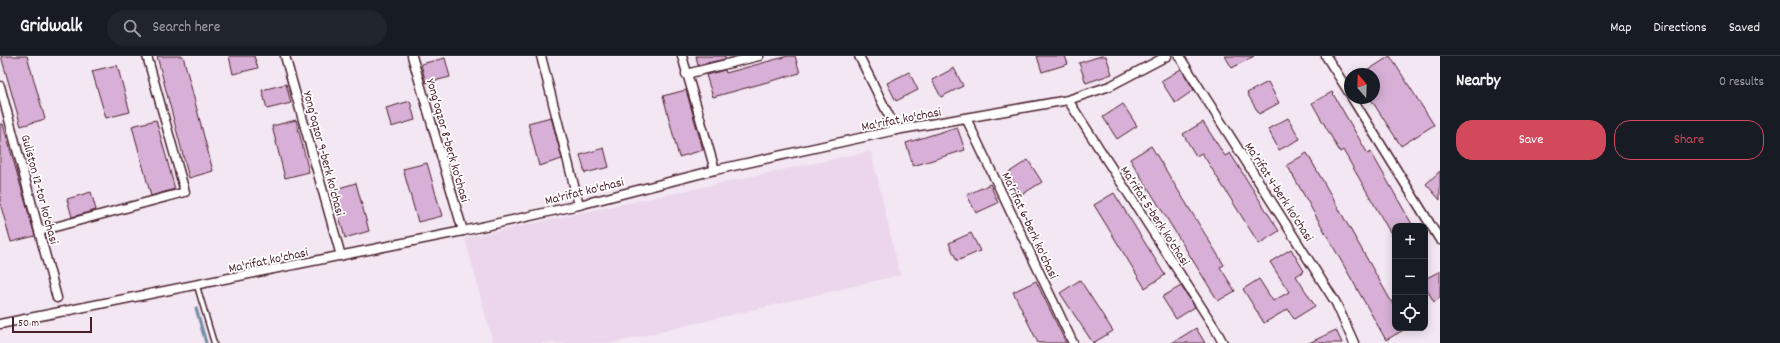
<!DOCTYPE html>
<html lang="en">
<head>
<meta charset="utf-8">
<style>
  :root { --surface:#171b24; --page:#20242c; --text:#f1f3f6; --muted:#9ea1a6; --line:#363941; --accent:#d1495b }
  body { margin:0; font-family:Dekko,sans-serif; background:var(--page); color:var(--text) }
  .controls { position:absolute; right:12px; bottom:12px; display:grid; overflow:hidden; border-radius:8px; box-shadow:0 2px 10px #0003 }
  .controls button { width:36px; height:36px; display:grid; place-items:center; padding:0; border:0; border-bottom:1px solid var(--line); background:var(--surface); color:var(--text); font:20px sans-serif }
  .compass { position:absolute; left:1344px; top:12px; width:36px; height:36px; border-radius:50%; background:var(--surface); box-shadow:0 2px 10px #0003; rotate:341deg }
  .scale { position:absolute; left:12px; bottom:10px; width:80px; box-sizing:border-box; padding-left:4px; border:2px solid #4a1f2b; border-top:0; font-size:11px; line-height:14px; white-space:nowrap; color:#4a1f2b; -webkit-text-stroke:3px #fff; paint-order:stroke }
  .list { margin:0; padding:0; list-style:none }
  h2 { display:flex; justify-content:space-between; align-items:center; height:52px; margin:0; padding:0 16px; font-size:17px }
  h2 small { font-size:13px; font-weight:400; color:var(--muted) }
  .actions { display:flex; gap:8px; padding:12px 16px }
  .actions a { flex:1; padding:9px 0; border:1px solid var(--accent); border-radius:16px; text-align:center; font-size:14px; color:var(--accent) }
  .actions .main { background:var(--accent); color:#fff }
  .icon { flex:none; width:22px; height:22px; fill:none; stroke:currentColor; stroke-width:2; stroke-linecap:round; stroke-linejoin:round }
  .map { position:relative; flex:none; width:1440px; height:287px; overflow:hidden }
  header { display:flex; align-items:center; gap:24px; box-sizing:border-box; height:56px; padding:0 20px; background:var(--surface); border-bottom:1px solid var(--line) }
  header strong { font-size:19px }
  nav { display:flex; gap:22px; margin-inline-start:auto; font-size:14px }
  .search { width:280px; height:36px; background:var(--page); display:flex; align-items:center; gap:10px; box-sizing:border-box; padding:0 14px; border-radius:22px; color:var(--muted); font-size:15px }
  main { display:flex }
  aside { flex:1; background:var(--surface) }
  .map>svg:first-child { display:block }
  .built { fill:#ebd6eb }
  .lines { fill:none; stroke-linecap:round; stroke-linejoin:round }
  .stream { stroke:#788ea7; stroke-width:3 }
  .building { fill:#d8b0d7; stroke:#4a1f2b }
  .service-casing { stroke:#4a1f2b; stroke-width:7 }
  .minor-casing { stroke:#4a1f2b; stroke-width:11 }
  .service { stroke:#fff; stroke-width:4 }
  .minor { stroke:#fff; stroke-width:8 }
  .labels { text-anchor:middle; stroke-width:3.5; stroke-linejoin:round; paint-order:stroke }
  .street-label { font-size:13px; fill:#4a1f2b; stroke:#fff }
</style>
</head>
<body>
<header>
<strong>Gridwalk</strong>
<div class="search"><svg class="icon" aria-label="search" viewBox="0 0 24 24"><circle cx="10" cy="10" r="6"/><path d="M15 15l6 6"/></svg>Search here</div>
<nav><a>Map</a><a>Directions</a><a>Saved</a></nav>
</header>
<main>
<div class="map">
<svg width="1440" height="287" viewBox="0 0 1440 287">
  <rect width="100%" height="100%" fill="#f3e7f3"/>
  <filter id="ink" filterUnits="userSpaceOnUse"><feTurbulence type="fractalNoise" baseFrequency=".025" numOctaves="2"/><feDisplacementMap in="SourceGraphic" scale="8" xChannelSelector="R" yChannelSelector="G"/><feConvolveMatrix kernelMatrix="1 2 1 2 8 2 1 2 1" color-interpolation-filters="sRGB"/></filter>
  <g filter="url(#ink)">
    <path class="built" d="M871 95 900 219 613 287H493L465 182Z"/>
    <g class="lines">
      <path class="stream" d="M196 252 206 287"/>
    </g>
    <g class="building">
      <path d="M1 0H27L45 63 21 70Z"/>
      <path d="M157 0H183L213 115 189 122Z"/>
      <path d="M229 0H254L258 12 233 18Z"/>
      <path d="M696 0H725V3L698 9Z"/>
      <path d="M788 0H795L800 17 713 41 706 19 725 14 726 17Z"/>
      <path d="M1037 0H1065L1068 8 1042 16Z"/>
      <path d="M1101 0H1106L1112 18 1086 27 1079 7Z"/>
      <path d="M1225 0H1254L1232 12Z"/>
      <path d="M1390 0 1434 69 1401 90 1370 42H1374V18H1362Z"/>
      <path d="M445 2 450 21 426 27 421 8Z"/>
      <path d="M117 9 130 56 106 62 92 15Z"/>
      <path d="M954 12 963 30 941 41 932 24Z"/>
      <path d="M1181 13 1194 34 1175 47 1161 25Z"/>
      <path d="M909 16 918 34 896 45 887 27Z"/>
      <path d="M1268 26 1279 47 1259 58 1247 37Z"/>
      <path d="M286 28 291 47 267 53 262 34Z"/>
      <path d="M686 34 703 94 679 101 663 40Z"/>
      <path d="M1332 36 1368 98 1371 96 1413 170H1395V185L1343 94 1340 96 1312 47Z"/>
      <path d="M410 45 415 64 391 71 386 52Z"/>
      <path d="M1123 48 1137 70 1117 83 1103 61Z"/>
      <path d="M551 61 562 103 539 110 528 67Z"/>
      <path d="M1288 62 1300 83 1279 94 1268 73Z"/>
      <path d="M156 64 175 133 151 140 132 70Z"/>
      <path d="M296 64 309 116 285 122 272 70Z"/>
      <path d="M1203 66 1225 100 1230 97 1279 175 1259 188 1202 97 1196 100 1183 78Z"/>
      <path d="M0 68H3L35 180 11 186 0 147Z"/>
      <path d="M957 71 965 94 913 110 906 87Z"/>
      <path d="M1151 90 1224 209 1220 211 1235 235 1218 245 1130 103Z"/>
      <path d="M604 92 609 111 585 117 580 99Z"/>
      <path d="M1307 97 1395 252V272H1407L1386 284 1287 109Z"/>
      <path d="M1028 104 1042 126 1021 139 1008 117Z"/>
      <path d="M427 107 442 160 418 166 403 113Z"/>
      <path d="M1440 115V144L1426 128Z"/>
      <path d="M356 127 369 175 345 182 332 134Z"/>
      <path d="M990 128 998 147 976 157 967 139Z"/>
      <path d="M91 136 96 154 72 161 67 143Z"/>
      <path d="M1114 137 1165 219 1145 232 1094 149Z"/>
      <path d="M971 177 980 195 957 205 949 187Z"/>
      <path d="M1291 193 1304 215 1296 220 1315 250 1294 263 1288 253 1264 267 1243 233 1259 223 1273 245 1289 236 1270 206Z"/>
      <path d="M1440 215V242L1434 246 1425 230V223Z"/>
      <path d="M1080 224 1113 275 1093 287 1060 237Z"/>
      <path d="M1036 225 1066 287H1038L1022 254 1013 236Z"/>
      <path d="M1181 230 1195 251 1176 263 1162 241Z"/>
      <path d="M1196 272 1205 287H1172Z"/>
      <path d="M1336 274 1342 287H1309Z"/>
    </g>
    <g class="lines">
      <g class="service-casing">
        <path id="service" d="M197 230 214 287"/>
      </g>
      <g class="minor-casing">
        <g id="minor">
          <path d="M285 0 341 200"/>
          <path d="M412 0 463 175"/>
          <path d="M541 0 579 149"/>
          <path d="M682 0 715 114"/>
          <path d="M859 0 896 74"/>
          <path d="M1179 0 1336 247 1354 287"/>
          <path d="M1326 0 1350 38"/>
          <path d="M686 18 759 0"/>
          <path d="M0 30 57 242"/>
          <path d="M1352 42 1440 184"/>
          <path d="M1068 44 1216 274 1223 287"/>
          <path d="M966 62 1073 287"/>
          <path d="M40 175 185 136 147 0"/>
          <path d="M0 268 463 175 579 149 715 114 896 74 1068 44 1110 30 1167 0"/>
        </g>
      </g>
      <use href="#service" class="service"/>
      <use href="#minor" class="minor"/>
    </g>
  </g>
  <g class="labels">
    <g class="street-label">
      <text transform="translate(901 62) rotate(-11)" y="5">Ma'rifat ko'chasi</text>
      <text transform="translate(449 84) rotate(74)" y="5">Yong‘oqzor 8-berk ko'chasi</text>
      <text transform="translate(325 97) rotate(75)" y="5">Yong‘oqzor 9-berk ko'chasi</text>
      <text transform="translate(41 133) rotate(75)" y="5">Guliston 12-tor ko'chasi</text>
      <text transform="translate(584 134) rotate(-14)" y="5">Ma'rifat ko'chasi</text>
      <text transform="translate(1280 135) rotate(57)" y="5">Ma’rifat 4-berk ko'chasi</text>
      <text transform="translate(1156 159) rotate(57)" y="5">Ma’rifat 5-berk ko'chasi</text>
      <text transform="translate(1031 169) rotate(65)" y="5">Ma’rifat 6-berk ko'chasi</text>
      <text transform="translate(268 203) rotate(-12)" y="5">Ma'rifat ko'chasi</text>
    </g>
  </g>
</svg>
<div class="controls">
<button>+</button>
<button>−</button>
<button><svg class="icon" aria-label="locate" viewBox="0 0 24 24"><circle cx="12" cy="12" r="6"/><path d="M12 2v4M12 18v4M2 12h4M18 12h4"/></svg></button>
</div>
<svg class="compass" viewBox="-18 -18 36 36"><path d="M0-13l5 13h-10z" fill="#e53935"/><path d="M0 13l5-13h-10z" fill="#9ea1a6"/></svg>
<div class="scale">50 m</div>
</div>
<aside>
<h2>Nearby<small>0 results</small></h2>
<ul class="list">
</ul>
<div class="actions"><a class="main">Save</a><a>Share</a></div>
</aside>
</main>
</body>
</html>
